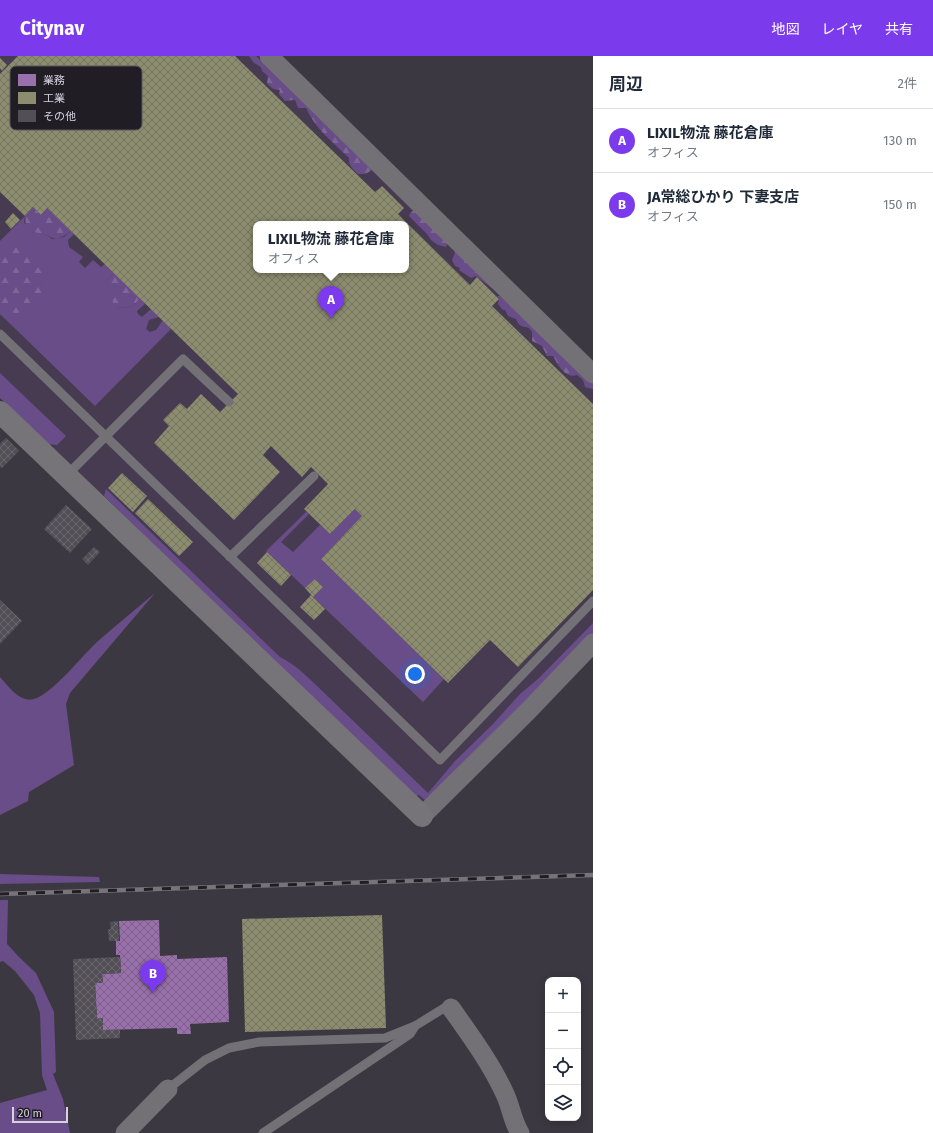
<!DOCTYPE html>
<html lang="ja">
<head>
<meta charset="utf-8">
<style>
  :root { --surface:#fff; --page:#f2f2f3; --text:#1f2937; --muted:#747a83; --line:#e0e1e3; --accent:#7c3aed }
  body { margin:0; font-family:"Fira Sans","Noto Sans JP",sans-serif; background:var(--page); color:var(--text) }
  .controls { position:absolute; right:12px; bottom:12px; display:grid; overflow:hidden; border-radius:8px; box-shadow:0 2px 10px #0003 }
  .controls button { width:36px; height:36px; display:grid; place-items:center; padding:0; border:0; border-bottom:1px solid var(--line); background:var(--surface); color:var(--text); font:20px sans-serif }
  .scale { position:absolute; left:12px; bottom:10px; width:56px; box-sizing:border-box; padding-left:4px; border:2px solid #d7d2dd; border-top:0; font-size:11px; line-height:14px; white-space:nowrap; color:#d7d2dd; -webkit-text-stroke:3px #211d25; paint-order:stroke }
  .you { position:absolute; left:415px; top:618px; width:14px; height:14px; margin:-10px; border:3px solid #fff; border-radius:50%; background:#1a73e8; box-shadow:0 0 0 6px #1a73e833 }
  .badge { display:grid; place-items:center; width:26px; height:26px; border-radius:50%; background:var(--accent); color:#fff; font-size:13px; font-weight:700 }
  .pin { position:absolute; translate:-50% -33px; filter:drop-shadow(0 1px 2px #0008) }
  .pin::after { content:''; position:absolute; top:21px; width:14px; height:12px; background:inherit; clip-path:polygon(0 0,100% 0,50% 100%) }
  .popup { position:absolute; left:253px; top:165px; width:156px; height:52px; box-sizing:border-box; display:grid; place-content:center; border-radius:8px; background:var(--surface); filter:drop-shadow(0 1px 3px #0005); font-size:13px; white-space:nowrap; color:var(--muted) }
  .popup b { font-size:15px; color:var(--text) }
  .popup::after { content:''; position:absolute; left:50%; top:100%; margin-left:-8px; border:8px solid transparent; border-top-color:var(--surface) }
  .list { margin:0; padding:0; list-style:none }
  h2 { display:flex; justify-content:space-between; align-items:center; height:52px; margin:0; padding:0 16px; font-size:17px }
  h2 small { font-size:13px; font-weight:400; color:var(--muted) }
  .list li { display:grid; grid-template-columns:26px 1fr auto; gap:12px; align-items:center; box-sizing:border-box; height:64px; padding:0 16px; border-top:1px solid var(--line) }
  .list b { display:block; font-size:15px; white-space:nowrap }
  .list p { margin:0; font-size:13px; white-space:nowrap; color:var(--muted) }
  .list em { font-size:13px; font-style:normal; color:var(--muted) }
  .icon { flex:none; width:22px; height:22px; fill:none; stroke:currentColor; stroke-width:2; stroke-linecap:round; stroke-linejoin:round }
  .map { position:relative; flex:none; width:593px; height:1077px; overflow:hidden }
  header { display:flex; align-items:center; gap:24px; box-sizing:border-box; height:56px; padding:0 20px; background:var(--accent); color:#fff }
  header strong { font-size:19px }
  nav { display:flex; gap:22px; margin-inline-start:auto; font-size:14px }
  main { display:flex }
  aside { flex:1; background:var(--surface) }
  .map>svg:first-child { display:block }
  .built { fill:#463b51; fill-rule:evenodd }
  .green { fill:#694d88 }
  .forest { fill:url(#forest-firs) }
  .offices { fill:url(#offices-cross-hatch) }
  .industry { fill:url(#industry-cross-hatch); fill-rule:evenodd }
  .building { fill:url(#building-cross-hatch) }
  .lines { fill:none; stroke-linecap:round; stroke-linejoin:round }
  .lane { stroke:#737176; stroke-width:9 }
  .street { stroke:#737176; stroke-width:19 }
  .secondary { stroke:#767478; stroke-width:22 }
  .rail-casing { stroke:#767478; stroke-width:4.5 }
  .rail { stroke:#211d25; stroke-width:3; stroke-dasharray:9; stroke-linecap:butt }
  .key { fill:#211d25; stroke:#58535c; stroke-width:1 }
  .key-label { font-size:11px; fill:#d7d2dd }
</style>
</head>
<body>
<header>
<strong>Citynav</strong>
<nav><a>地図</a><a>レイヤ</a><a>共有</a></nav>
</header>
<main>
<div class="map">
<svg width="593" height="1077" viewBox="0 0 593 1077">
  <defs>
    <pattern id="forest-firs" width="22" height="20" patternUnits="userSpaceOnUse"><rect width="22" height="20" fill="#694d88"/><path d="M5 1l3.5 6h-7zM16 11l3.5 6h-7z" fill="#7e6698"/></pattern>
    <pattern id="offices-cross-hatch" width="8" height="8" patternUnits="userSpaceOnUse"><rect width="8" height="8" fill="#9970ab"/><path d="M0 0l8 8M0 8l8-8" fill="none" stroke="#7a5f86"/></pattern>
    <pattern id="industry-cross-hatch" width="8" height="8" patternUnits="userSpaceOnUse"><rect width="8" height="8" fill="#8c8c6e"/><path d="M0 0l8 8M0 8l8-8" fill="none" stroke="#757561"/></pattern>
    <pattern id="building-cross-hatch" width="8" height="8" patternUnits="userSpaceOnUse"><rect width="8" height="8" fill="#534f57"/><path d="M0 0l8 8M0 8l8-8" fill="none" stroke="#6b676f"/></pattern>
  </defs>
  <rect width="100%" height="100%" fill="#3c3841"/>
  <path class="built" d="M0 0H258L593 328V578L426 745 420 744 0 342ZM256 168H406V214H256Z"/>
  <g class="green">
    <path d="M25 160 24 166 31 177C40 176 45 177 52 183L64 181 71 175 74 178 68 184 69 191 83 201 79 206 85 212 93 204 101 211 105 208 114 217 106 225 115 234 116 251C129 252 132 253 140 242L145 248 137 255 138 258 142 261 151 253 159 261 149 264 146 273 150 276 156 274 163 264 171 273 95 350 0 258V185Z"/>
    <path d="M0 317 66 380 57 389 47 388 0 342Z"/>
    <path d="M106 433 280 601C294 608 305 618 316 629L428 737 455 705 493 668 520 638 539 622 593 567V578L432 743 426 745 419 739 413 741 104 440Z"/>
    <path d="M355 453 362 460 321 503 444 623 423 646 313 541 323 531 315 523 305 532 266 495 306 456 309 458 281 486 293 496 320 469 330 478Z"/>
    <path d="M155 537 70 637 66 648 74 709 29 736 28 745 0 759V621C8 630 20 647 34 643 52 638 82 600 97 586 116 569 136 553 155 537Z"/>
    <path d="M0 818 99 821 100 826 0 828Z"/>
    <path d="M0 844H8L7 888 19 901 36 917 54 956 56 1016 53 1018 63 1043 70 1077H0V1047L47 1034 42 1019 40 957 34 939 15 915 3 905 0 906Z"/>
  </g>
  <g class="forest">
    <path d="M249 0H256L373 112C369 118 364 118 358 118 353 113 348 109 349 102 331 84 317 75 306 52H298L295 44 285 45 279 38 280 34C274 34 271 32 267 27L268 20 262 15 261 11 254 7Z"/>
    <path d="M33 151 41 159 47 152 71 175C50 192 52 174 31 177L26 172 25 160Z"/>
    <path d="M418 154 448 186 446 191 438 189 431 184 427 178 409 160C411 155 413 154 418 154Z"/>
    <path d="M6 191C12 192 20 191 25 192 55 200 53 253 21 257 13 258 7 257 0 253V196Z"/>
    <path d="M456 194 494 231 493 233 476 220 471 222 459 214 460 212 455 210 452 204Z"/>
    <path d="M114 217 140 242C132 253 129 252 116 251L112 245 115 240V234L109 231 106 225Z"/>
    <path d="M497 240H500L593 324V333L585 331 583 324 577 319C565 323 558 309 553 300H547L542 290 532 285V276L529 272C522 270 519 271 516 263L508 260 505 254H503L498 248 499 243Z"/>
  </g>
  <path class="offices" d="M159 864 160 900 177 899V903L227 901 229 966 190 968 191 978H177V972L103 974V962L97 963 95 927H103L102 918 121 917 120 899H116V885H120L119 865Z"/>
  <g class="industry">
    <path d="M18 0H235L375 136 382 130 404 152 398 158 470 229 477 221 499 243 492 250 593 348V534L518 611 490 584 448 627 321 503 362 460 355 453 330 478 304 453 328 428 311 411 302 421 271 390 263 399 280 416 234 464 154 387 169 370 163 364 180 347 187 353 201 338 220 356 238 338 47 152 41 159 33 151 25 160 0 136V18ZM256 168H406V214H256Z"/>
    <path d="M0 2 7 9 2 15 0 12Z"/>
    <path d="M13 157 20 164 11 173 5 166Z"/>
    <path d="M122 417 147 440 133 456 108 432Z"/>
    <path d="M148 443 193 486 179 500 135 457Z"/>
    <path d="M267 496 291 519 281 530 257 507Z"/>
    <path d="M315 523 323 531 313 541 305 532Z"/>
    <path d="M311 539 325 553 314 564 300 551Z"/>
    <path d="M382 859 386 972 245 976 242 863Z"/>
  </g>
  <g class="building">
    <path d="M6 382 19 395 2 412 0 411V388Z"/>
    <path d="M66 449 92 473 70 497 44 473Z"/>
    <path d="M94 491 100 496 88 509 82 503Z"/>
    <path d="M0 544 22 565 0 588Z"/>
    <path d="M118 865 119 885H109L108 873H111L110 866Z"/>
    <path d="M120 901 121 917 102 918 103 927H95L97 963 103 962V974H120V982L76 984 73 903Z"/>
  </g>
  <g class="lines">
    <g class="lane">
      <path d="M0 278 440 704 593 545"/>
      <path d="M66 420 183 303 229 346"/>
      <path d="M230 501 314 420"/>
      <path d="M168 1033 205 1004 229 992 259 986 385 982 415 970 444 952H451"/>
      <path d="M263 1077 410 978 415 970"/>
    </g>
    <g class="street">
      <path d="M269 0 593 318"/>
      <path d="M422 760 530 653 593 587"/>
      <path d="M451 952C470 979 490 1006 504 1036 511 1049 512 1065 520 1077"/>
      <path d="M125 1077 168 1033"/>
    </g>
    <path class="secondary" d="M0 356 422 760"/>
    <g class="rail-casing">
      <path id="rail" d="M0 838 593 819"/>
    </g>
    <use href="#rail" class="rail"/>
  </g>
  <rect x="10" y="10" width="132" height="64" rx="6" class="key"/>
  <rect x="18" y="18" width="18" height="12" fill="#9970ab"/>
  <rect x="18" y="36" width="18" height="12" fill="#8c8c6e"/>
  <rect x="18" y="54" width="18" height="12" fill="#534f57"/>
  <g class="key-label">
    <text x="43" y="28">業務</text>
    <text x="43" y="46">工業</text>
    <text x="43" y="64">その他</text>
  </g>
</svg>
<div class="controls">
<button>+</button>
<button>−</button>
<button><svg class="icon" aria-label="locate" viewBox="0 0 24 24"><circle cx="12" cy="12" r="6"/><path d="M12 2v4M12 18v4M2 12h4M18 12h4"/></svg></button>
<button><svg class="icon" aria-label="layers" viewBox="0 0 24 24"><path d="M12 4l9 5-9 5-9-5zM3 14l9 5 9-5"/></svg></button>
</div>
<div class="scale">20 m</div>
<div class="you"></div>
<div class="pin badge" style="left:331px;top:263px">A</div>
<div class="popup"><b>LIXIL物流 藤花倉庫</b>オフィス</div>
<div class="pin badge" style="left:153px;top:937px">B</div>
</div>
<aside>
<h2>周辺<small>2件</small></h2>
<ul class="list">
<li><span class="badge">A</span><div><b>LIXIL物流 藤花倉庫</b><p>オフィス</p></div><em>130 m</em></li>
<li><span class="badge">B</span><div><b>JA常総ひかり 下妻支店</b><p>オフィス</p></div><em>150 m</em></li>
</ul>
</aside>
</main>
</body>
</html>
